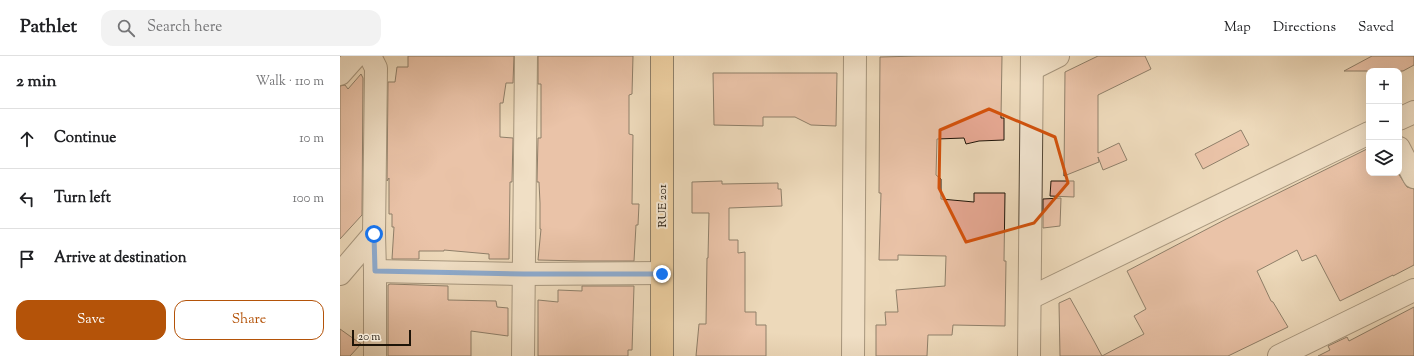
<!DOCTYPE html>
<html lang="en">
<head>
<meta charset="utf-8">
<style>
  :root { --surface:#fff; --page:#f2f2f2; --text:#202124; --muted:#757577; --line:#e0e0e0; --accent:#b45309 }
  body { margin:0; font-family:"Sorts Mill Goudy",serif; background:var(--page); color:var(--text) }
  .controls { position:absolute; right:12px; top:12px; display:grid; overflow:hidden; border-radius:8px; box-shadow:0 4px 16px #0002 }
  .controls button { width:36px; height:36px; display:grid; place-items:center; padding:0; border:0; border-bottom:1px solid var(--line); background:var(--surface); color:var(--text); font:20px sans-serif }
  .scale { position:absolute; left:12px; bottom:10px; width:59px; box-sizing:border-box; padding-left:4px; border:2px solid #1e1408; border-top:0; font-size:11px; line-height:14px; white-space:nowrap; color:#1e1408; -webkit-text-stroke:3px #f3e6d2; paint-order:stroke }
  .stop { position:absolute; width:12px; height:12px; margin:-9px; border:3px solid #1a73e8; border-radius:50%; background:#fff }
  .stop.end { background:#1a73e8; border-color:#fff; box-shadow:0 1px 4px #0008 }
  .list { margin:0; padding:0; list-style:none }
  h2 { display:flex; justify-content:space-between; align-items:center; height:52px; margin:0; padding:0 16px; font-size:17px }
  h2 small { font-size:13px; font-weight:400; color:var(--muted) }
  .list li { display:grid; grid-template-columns:26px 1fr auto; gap:12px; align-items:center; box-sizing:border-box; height:60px; padding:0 16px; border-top:1px solid var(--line) }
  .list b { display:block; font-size:15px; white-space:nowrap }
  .list em { font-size:13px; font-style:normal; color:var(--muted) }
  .actions { display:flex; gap:8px; padding:12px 16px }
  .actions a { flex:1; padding:9px 0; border:1px solid var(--accent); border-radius:12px; text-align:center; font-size:14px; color:var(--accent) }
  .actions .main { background:var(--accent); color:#fff }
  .icon { flex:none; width:22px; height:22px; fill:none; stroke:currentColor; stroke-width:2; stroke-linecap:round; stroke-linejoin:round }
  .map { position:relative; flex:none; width:1074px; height:300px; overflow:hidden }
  header { display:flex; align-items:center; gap:24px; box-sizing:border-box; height:56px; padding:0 20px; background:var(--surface); border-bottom:1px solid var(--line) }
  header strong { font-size:19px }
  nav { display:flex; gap:22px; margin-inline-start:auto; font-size:14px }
  .search { width:280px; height:36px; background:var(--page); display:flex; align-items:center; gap:10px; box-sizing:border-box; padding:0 14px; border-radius:12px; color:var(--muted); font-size:15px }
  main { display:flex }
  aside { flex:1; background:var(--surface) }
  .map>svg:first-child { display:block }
  .building { fill:#e6a893; stroke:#1e1408 }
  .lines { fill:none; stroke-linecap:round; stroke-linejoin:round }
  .minor-casing { stroke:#524534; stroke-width:24 }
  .major-casing { stroke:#1e1408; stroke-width:24 }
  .minor { stroke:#f3e6d2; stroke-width:22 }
  .major { stroke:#e6bc7d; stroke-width:22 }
  .route { stroke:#1a73e8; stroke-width:5 }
  .marked { fill:none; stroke:#d4520c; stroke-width:3; stroke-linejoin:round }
  .labels { text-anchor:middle; stroke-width:4; stroke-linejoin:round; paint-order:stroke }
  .street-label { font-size:12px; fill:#1e1408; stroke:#f3e6d2 }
</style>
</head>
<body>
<header>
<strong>Pathlet</strong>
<div class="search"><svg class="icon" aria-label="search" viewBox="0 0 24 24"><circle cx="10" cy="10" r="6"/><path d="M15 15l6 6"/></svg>Search here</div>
<nav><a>Map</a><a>Directions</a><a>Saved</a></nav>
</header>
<main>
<aside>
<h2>2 min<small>Walk · 110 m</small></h2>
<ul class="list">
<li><svg class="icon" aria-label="ahead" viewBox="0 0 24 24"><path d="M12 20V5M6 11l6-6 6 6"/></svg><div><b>Continue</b></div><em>10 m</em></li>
<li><svg class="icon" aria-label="left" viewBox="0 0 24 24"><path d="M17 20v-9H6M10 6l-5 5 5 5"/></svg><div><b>Turn left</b></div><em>100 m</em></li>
<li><svg class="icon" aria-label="arrive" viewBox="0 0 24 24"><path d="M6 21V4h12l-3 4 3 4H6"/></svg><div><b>Arrive at destination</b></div></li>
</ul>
<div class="actions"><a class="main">Save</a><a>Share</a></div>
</aside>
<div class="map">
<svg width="1074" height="300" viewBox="0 0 1074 300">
  <rect width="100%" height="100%" fill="#edd9ba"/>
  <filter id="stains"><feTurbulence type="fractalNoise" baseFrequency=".005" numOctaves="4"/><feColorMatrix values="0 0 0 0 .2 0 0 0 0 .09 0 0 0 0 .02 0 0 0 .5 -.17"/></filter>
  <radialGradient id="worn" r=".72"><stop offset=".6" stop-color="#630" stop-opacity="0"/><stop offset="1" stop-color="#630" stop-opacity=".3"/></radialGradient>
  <g class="building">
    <path d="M68 0H174L173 27H166L163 47H160V81L173 82 172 126H170L169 203H149V198L104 194V195H79V203H52L54 171H52V158H49V122L47 125 48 26H55L57 11H68Z"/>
    <path d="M198 0H293L292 38 289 39V78L293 79 292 148H299L298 169H296L294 205H240L198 204 201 173H200V147L199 126H197L198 82H201V28H198Z"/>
    <path d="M578 0H662L661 62H664V84L639 85 626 88 624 82 597 83 596 119 601 123V143L634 146V137H665L664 205H666L665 270 613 269 612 279H588L587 300H536V269H546L545 256H558L556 234 605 230 606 200 558 199V204H539L541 137H539L540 1Z"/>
    <path d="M758 0H805L811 13 758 39V97L779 87 787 104 763 114 758 101 759 106 724 120 725 16Z"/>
    <path d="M1032 0H1074V9L1063 15H1004Z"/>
    <path d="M373 17H497L496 70 471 69 455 61H423V70L374 69Z"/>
    <path d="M21 18 23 22 22 159 0 183V30L5 29 8 33Z"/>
    <path d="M901 74 909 89 863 113 855 98Z"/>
    <path d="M1029 92V117H1058L1067 131 1074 133V209L1053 220V219L1000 245 976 199 962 205 957 194 917 215 931 245 933 246 948 271 888 300H762L804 278 794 260 806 253 787 215 890 161Z"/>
    <path d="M382 125V128L438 127V133H441L442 150 389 152V184H398V197L405 196V256H416V269H426V300H356L359 268H366L367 202H368L369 157H352V126Z"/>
    <path d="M711 125H734V141L710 140Z"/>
    <path d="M721 142 720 170 703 172V143Z"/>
    <path d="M50 228 108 230V244L156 245 157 251 168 252V280L131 275V300H48V229Z"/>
    <path d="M242 230H294L292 294H288V300H198V244L218 246V234L242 235Z"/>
    <path d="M730 242 754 285 762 300H720L719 247Z"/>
    <path d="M1074 251V300H978L990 294 988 290 1007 281 1009 285Z"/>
    <path d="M0 273 21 288 10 300H0Z"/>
  </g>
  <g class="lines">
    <g class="minor-casing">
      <g id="minor">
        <path d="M30 0 36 12 34 178 35 215V300"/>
        <path d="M692 13 718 0"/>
        <path d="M0 18 16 0"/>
        <path d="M1059 63 1074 56"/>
        <path d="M1059 92 1074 121"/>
        <path d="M35 215 184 218 322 217"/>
        <path d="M0 218 34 178"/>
        <path d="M690 242 1029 77"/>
        <path d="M183 300 186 0"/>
        <path d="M513 300 515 0"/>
        <path d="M689 300 692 0"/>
        <path d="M939 300 1074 234"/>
      </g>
    </g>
    <g class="major-casing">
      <path id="major" d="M322 300V0"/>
    </g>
    <use href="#minor" class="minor"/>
    <use href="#major" class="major"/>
  </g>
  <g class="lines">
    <path class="route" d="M34 178 35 215 184 218H322"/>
  </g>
  <path d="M0 0H1074V300H0ZM649 53 715 81 728 127 694 167 626 186 599 132 600 74Z" fill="#edd9ba" fill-opacity=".55" fill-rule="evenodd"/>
  <path class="marked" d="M649 53 715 81 728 127 694 167 626 186 599 132 600 74Z"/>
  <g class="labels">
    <g class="street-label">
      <text transform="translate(322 150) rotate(-90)" y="4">RUE 201</text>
    </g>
  </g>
  <rect width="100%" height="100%" filter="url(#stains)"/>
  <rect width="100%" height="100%" fill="url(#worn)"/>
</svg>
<div class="controls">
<button>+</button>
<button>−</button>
<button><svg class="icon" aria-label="layers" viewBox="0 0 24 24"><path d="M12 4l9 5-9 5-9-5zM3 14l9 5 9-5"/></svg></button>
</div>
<div class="scale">20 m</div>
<div class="stop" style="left:34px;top:178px"></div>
<div class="stop end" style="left:322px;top:218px"></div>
</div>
</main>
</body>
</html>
